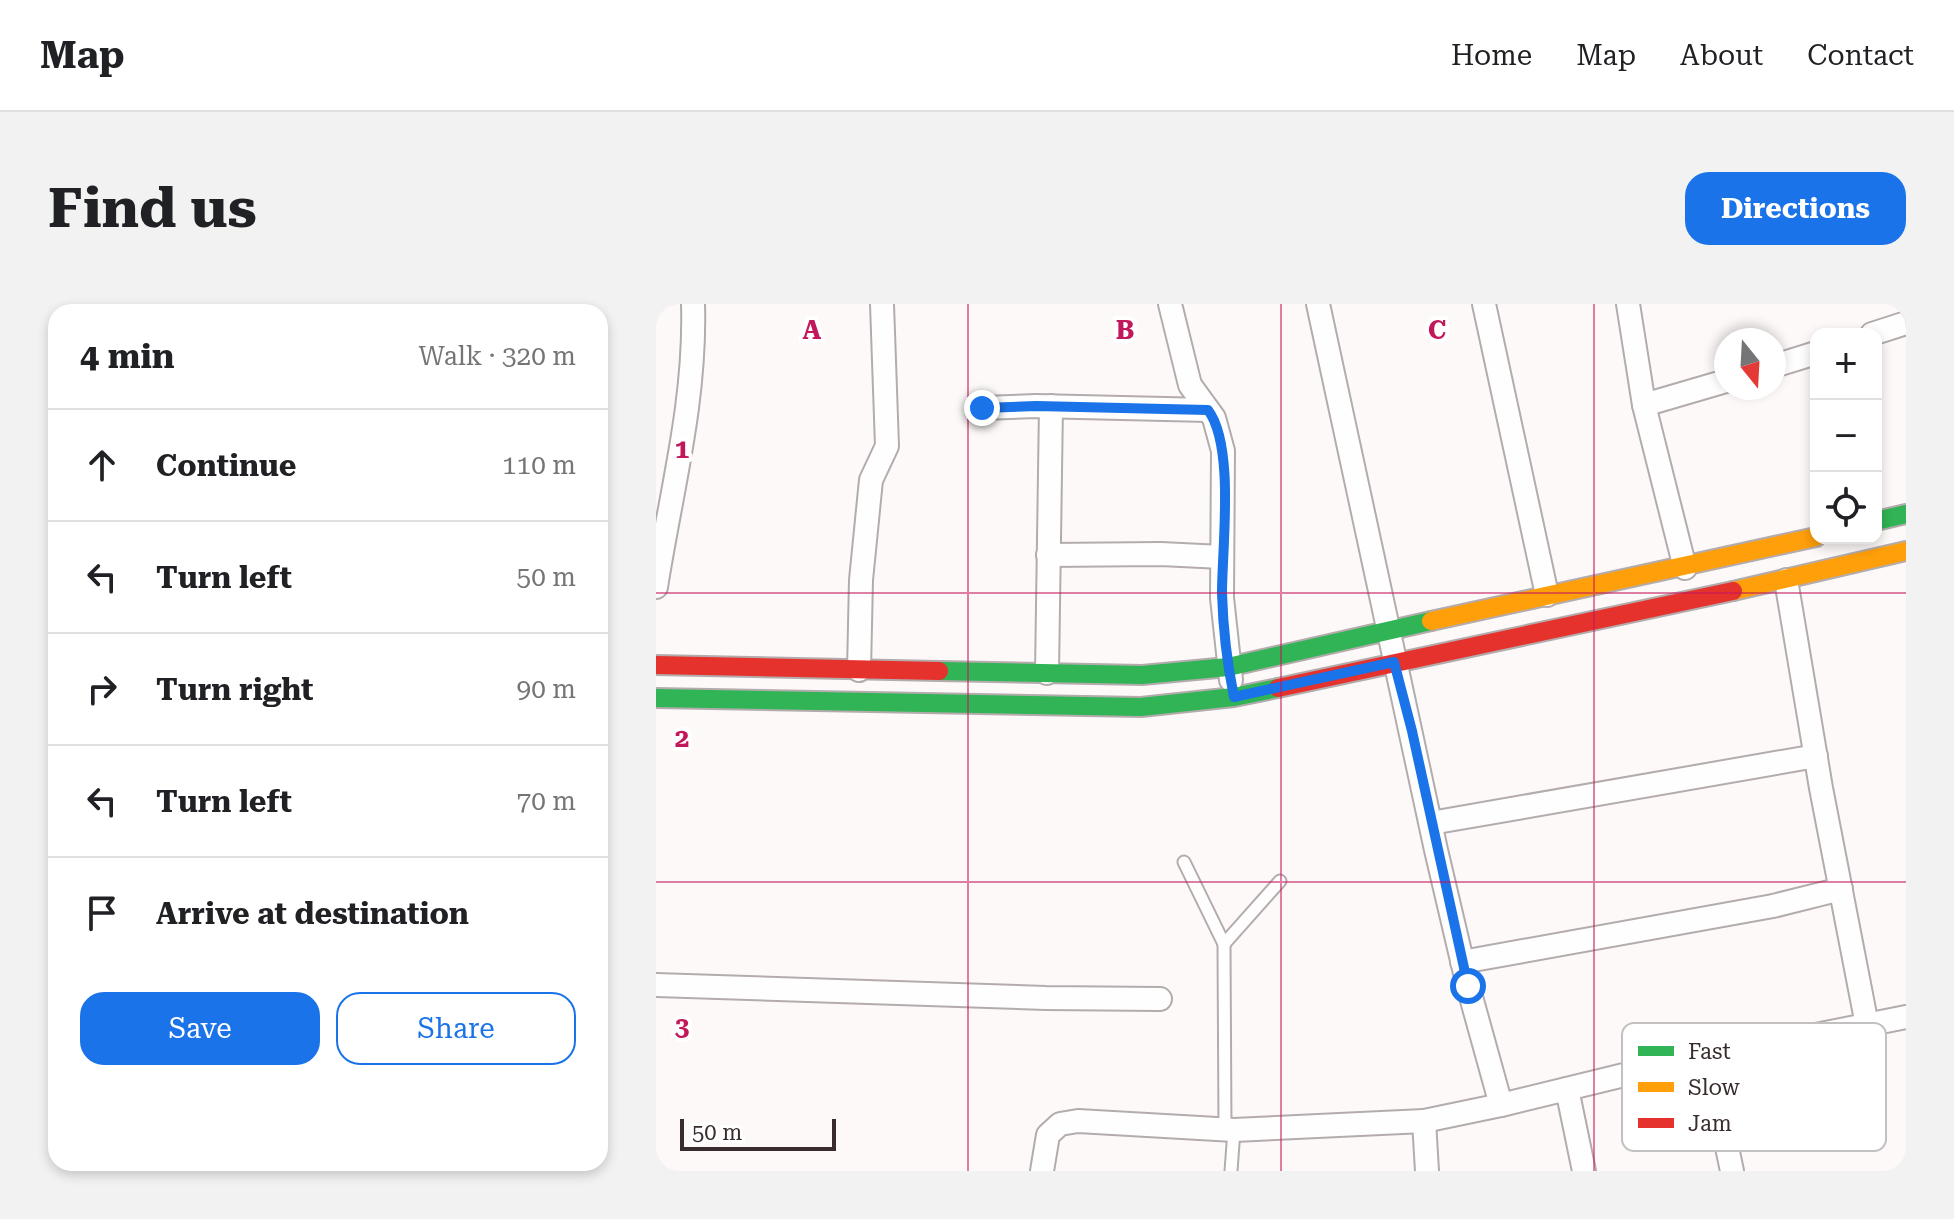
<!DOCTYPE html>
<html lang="en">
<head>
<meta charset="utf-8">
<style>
  :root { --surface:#fff; --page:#f2f2f2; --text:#202124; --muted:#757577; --line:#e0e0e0; --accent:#1a73e8 }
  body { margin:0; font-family:"Roboto Serif",serif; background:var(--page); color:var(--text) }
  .controls { position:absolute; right:24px; top:24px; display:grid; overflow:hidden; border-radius:16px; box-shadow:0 4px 12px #0003 }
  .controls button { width:72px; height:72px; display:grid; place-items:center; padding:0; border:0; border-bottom:2px solid var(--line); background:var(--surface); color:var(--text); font:40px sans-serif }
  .compass { position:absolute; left:1058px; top:24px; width:72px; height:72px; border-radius:50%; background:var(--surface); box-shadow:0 4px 12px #0003; rotate:162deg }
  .scale { position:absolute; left:24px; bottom:20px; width:156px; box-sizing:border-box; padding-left:8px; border:4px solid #382d2c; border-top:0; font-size:22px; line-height:28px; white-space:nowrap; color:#382d2c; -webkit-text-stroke:6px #fff; paint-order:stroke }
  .stop { position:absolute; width:24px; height:24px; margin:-18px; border:6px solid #1a73e8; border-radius:50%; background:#fff }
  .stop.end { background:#1a73e8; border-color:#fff; box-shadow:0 2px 8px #0008 }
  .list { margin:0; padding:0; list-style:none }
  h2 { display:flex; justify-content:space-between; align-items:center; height:104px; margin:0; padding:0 32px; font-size:34px }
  h2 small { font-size:26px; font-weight:400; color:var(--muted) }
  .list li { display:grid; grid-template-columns:52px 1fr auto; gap:24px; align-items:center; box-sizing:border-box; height:112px; padding:0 32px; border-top:2px solid var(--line) }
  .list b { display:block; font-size:30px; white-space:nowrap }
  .list em { font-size:26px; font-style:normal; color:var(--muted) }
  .actions { display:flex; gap:16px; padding:24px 32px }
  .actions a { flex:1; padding:18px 0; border:2px solid var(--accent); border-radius:24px; text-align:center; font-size:28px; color:var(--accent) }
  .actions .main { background:var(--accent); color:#fff }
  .icon { flex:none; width:44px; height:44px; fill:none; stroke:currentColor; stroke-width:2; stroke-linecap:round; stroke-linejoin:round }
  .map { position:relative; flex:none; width:1250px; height:867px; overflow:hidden; border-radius:24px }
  header { display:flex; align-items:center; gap:48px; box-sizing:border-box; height:112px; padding:0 40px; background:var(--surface); border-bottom:2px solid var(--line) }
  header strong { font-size:38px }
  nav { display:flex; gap:44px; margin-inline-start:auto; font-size:28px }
  .intro { display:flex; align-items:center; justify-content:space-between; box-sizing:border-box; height:192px; padding:0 48px }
  h1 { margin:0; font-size:56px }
  .button { padding:20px 36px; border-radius:24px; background:var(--accent); color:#fff; font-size:28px; font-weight:700 }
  main { display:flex; gap:48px; padding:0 48px }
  aside { flex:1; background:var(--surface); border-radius:24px; box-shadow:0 4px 12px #0003 }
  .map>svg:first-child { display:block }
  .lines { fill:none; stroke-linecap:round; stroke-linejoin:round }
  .lane-casing { stroke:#b4acac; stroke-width:15 }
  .street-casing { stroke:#b4acac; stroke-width:26 }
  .fast-casing { stroke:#b4acac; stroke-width:22 }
  .slow-casing { stroke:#b4acac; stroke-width:22 }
  .jam-casing { stroke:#b4acac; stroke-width:22 }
  .lane { stroke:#fffefe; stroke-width:11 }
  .street { stroke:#fffefe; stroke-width:22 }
  .fast { stroke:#30b455; stroke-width:18 }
  .slow { stroke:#ff9f0a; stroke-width:18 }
  .jam { stroke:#e5322d; stroke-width:18 }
  .route { stroke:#1a73e8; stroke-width:10 }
  .grid { fill:none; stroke:#c2185b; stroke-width:2; stroke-opacity:0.55 }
  .key { fill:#fff; stroke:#c3c0c0; stroke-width:2 }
  .key-label { font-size:22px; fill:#382d2c }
  .grid-label { font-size:26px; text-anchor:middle; font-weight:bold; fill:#c2185b; stroke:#fff; stroke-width:8; stroke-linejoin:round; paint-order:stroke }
</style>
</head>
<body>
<header>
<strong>Map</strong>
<nav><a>Home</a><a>Map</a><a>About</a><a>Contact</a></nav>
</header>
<div class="intro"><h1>Find us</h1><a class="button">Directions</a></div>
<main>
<aside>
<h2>4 min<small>Walk · 320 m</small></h2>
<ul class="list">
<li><svg class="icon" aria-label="ahead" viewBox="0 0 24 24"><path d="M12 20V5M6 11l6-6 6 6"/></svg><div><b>Continue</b></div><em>110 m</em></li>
<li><svg class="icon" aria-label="left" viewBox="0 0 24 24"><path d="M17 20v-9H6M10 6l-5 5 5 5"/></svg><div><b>Turn left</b></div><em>50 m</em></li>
<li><svg class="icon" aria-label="right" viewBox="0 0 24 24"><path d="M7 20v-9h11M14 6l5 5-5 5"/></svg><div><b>Turn right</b></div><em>90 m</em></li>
<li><svg class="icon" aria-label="left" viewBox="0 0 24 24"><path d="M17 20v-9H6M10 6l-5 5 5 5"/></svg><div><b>Turn left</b></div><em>70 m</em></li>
<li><svg class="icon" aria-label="arrive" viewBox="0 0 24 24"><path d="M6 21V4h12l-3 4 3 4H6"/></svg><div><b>Arrive at destination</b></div></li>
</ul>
<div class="actions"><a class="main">Save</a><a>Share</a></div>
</aside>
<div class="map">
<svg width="1250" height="867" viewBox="0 0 1250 867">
  <rect width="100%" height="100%" fill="#fef9f9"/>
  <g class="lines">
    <g class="lane-casing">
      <g id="lane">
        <path d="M528 558 568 640 624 577"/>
        <path d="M568 640 569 825"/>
        <path d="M575 867 578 826"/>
      </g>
    </g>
    <g class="street-casing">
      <g id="street">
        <path d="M514 0 534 81 558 114 567 147 566 294 575 376"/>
        <path d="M662 0 780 546 812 682 845 801"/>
        <path d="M828 0 891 291"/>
        <path d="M972 0 988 101 1029 264"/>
        <path d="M1216 30 1250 19"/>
        <path d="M1118 62 1160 49"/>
        <path d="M988 101 1070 77"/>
        <path d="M326 104 380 102 552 106"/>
        <path d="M392 251 505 250 566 253"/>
        <path d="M1130 276 1165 484 1211 721"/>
        <path d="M0 283C15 188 40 97 37 0"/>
        <path d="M203 366 205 276 215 176 231 142 226 0"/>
        <path d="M391 369 395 102"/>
        <path d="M775 519 1160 452"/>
        <path d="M806 658 1117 602 1185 585"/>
        <path d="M0 681 390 694 504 695"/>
        <path d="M1052 753 1076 867"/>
        <path d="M911 785 928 867"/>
        <path d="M768 817 771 867"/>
        <path d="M386 867 392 831 404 820 422 817 578 826 768 817 845 801 1009 761 1250 713"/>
      </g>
    </g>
    <g class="fast-casing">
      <g id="fast">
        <path d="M1220 217 1250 210"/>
        <path d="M283 367 486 371 572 363 775 317"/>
        <path d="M0 394 485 403 578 393 622 384"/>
      </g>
    </g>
    <g class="slow-casing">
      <g id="slow">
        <path d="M1077 287 1250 247"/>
        <path d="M775 317 1160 233"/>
      </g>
    </g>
    <g class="jam-casing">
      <g id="jam">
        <path d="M0 361 283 367"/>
        <path d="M622 384 1077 287"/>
      </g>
    </g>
    <use href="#lane" class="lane"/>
    <use href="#street" class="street"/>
    <use href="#fast" class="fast"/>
    <use href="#slow" class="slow"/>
    <use href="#jam" class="jam"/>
  </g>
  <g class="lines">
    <path class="route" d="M326 104 380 102 552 106C579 142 566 243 566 289 567 324 571 359 578 393L738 358 756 427 812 682"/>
  </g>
  <path class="grid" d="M312 0V867M625 0V867M938 0V867M0 289H1250M0 578H1250"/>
  <rect x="966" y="719" width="264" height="128" rx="12" class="key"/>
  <rect x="982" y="742" width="36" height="10" fill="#30b455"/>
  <rect x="982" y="778" width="36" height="10" fill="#ff9f0a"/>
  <rect x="982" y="814" width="36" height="10" fill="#e5322d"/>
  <g class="key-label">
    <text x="1032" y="755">Fast</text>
    <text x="1032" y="791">Slow</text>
    <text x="1032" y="827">Jam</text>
  </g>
  <g class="grid-label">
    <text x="156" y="35">A</text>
    <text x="469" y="35">B</text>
    <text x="781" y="35">C</text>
    <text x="26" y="154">1</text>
    <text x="26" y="443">2</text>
    <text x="26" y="732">3</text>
  </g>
</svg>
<div class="controls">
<button>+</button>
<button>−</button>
<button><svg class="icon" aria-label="locate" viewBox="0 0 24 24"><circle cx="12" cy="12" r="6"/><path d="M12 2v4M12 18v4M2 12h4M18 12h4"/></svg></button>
</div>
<svg class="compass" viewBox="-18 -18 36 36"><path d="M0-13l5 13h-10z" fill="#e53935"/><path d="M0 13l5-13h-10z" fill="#757577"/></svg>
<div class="scale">50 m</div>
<div class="stop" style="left:812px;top:682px"></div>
<div class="stop end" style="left:326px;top:104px"></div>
</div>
</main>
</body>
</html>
